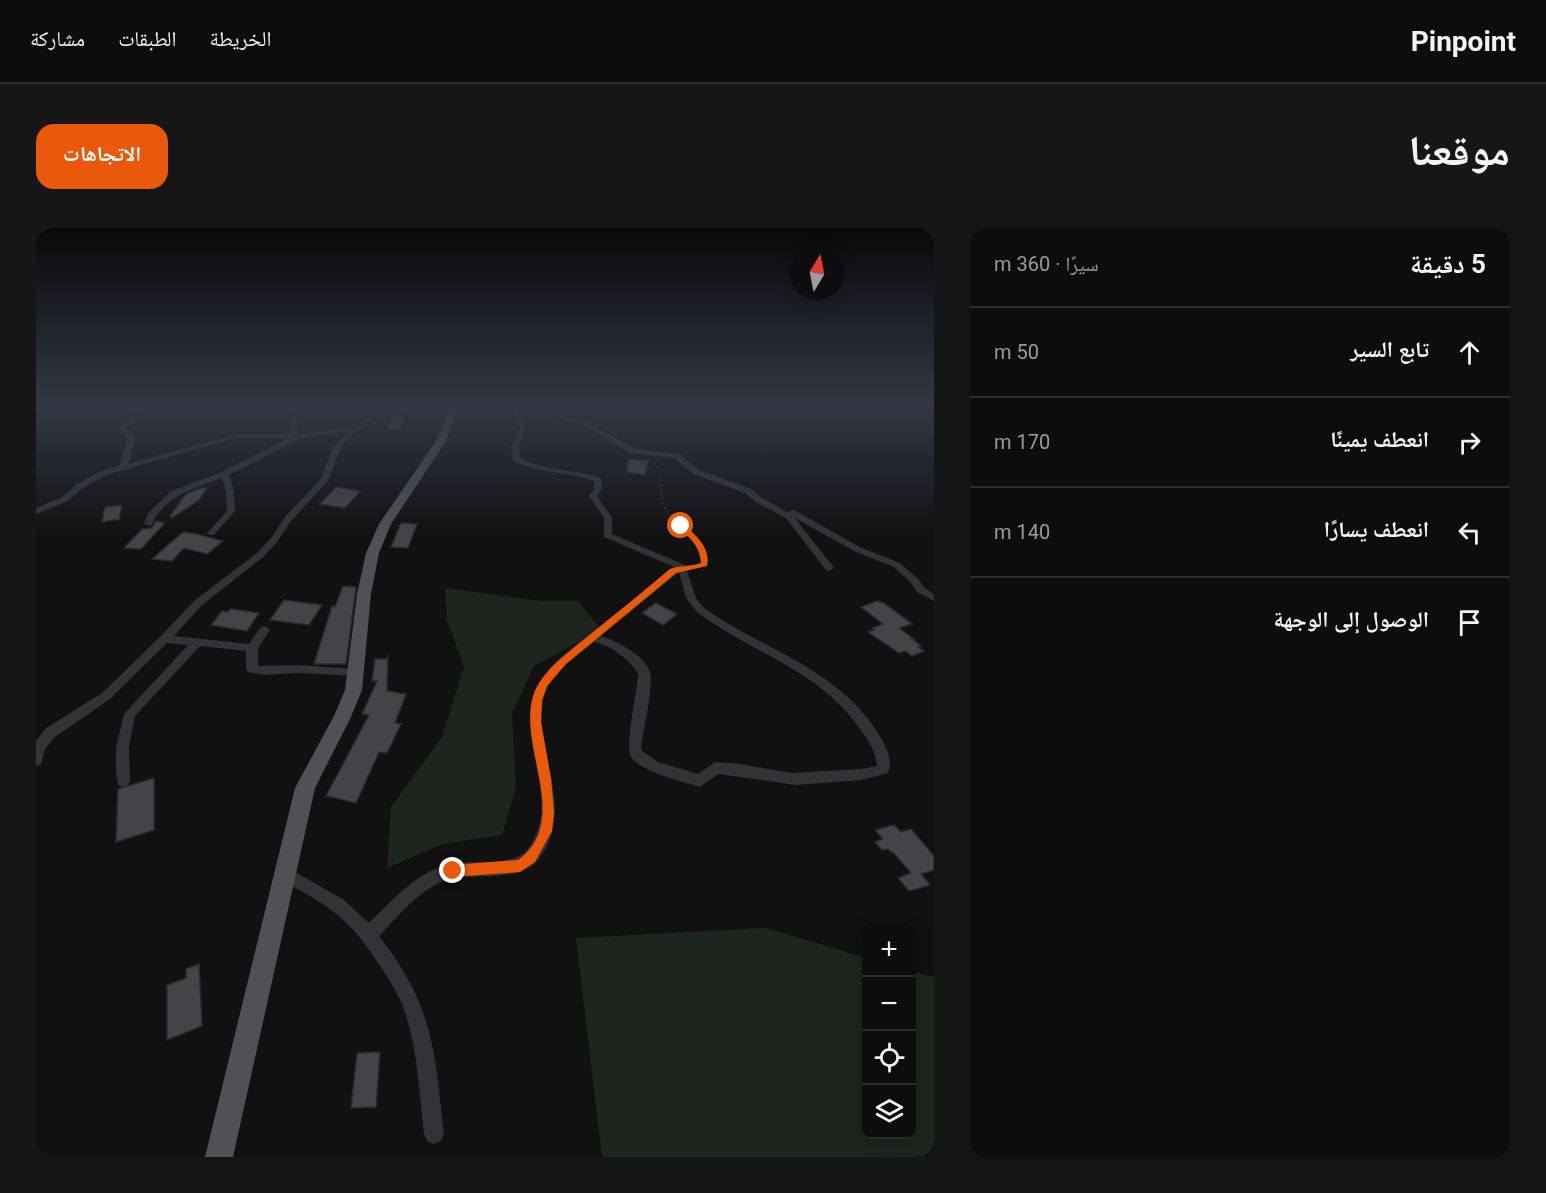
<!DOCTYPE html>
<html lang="ar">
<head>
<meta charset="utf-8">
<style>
  :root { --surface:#0d0d0e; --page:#161617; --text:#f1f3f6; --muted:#9a9c9e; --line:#2d2d2e; --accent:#ea580c }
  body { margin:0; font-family:Roboto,"Noto Naskh Arabic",sans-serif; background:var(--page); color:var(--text); direction:rtl }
  .controls { position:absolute; right:18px; bottom:18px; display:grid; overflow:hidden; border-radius:12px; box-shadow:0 3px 15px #0003 }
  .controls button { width:54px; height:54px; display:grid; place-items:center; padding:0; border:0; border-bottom:2px solid var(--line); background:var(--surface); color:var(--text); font:30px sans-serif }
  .compass { position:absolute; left:754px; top:18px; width:54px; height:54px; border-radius:50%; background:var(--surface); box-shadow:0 3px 15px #0003; rotate:10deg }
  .stop { position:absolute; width:18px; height:18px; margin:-14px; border:4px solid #ea580c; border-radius:50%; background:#fff }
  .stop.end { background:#ea580c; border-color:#fff; box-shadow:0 2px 6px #0008 }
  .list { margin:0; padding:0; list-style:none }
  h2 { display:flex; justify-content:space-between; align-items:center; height:78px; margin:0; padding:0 24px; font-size:26px }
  h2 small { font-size:20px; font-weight:400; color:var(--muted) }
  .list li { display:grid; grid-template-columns:39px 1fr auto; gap:18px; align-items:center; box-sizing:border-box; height:90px; padding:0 24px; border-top:2px solid var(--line) }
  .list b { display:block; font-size:22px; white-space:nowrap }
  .list em { font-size:20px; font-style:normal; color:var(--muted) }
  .icon { flex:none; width:33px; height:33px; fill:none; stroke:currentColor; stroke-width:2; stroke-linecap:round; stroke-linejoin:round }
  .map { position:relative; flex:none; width:898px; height:929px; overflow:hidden; direction:ltr; border-radius:18px }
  header { display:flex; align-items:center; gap:36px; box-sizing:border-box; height:84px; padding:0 30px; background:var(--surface); border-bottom:2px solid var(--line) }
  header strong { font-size:28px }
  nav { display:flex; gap:33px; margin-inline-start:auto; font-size:21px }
  .intro { display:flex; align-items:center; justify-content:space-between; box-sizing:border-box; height:144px; padding:0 36px }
  h1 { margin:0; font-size:42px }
  .button { padding:15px 27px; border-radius:18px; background:var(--accent); color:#fff; font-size:21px; font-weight:700 }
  main { display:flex; gap:36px; padding:0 36px }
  aside { flex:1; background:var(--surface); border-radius:18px; box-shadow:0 3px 15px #0003 }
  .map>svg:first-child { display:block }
  .green { fill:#1e241e }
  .building { fill:#434447; stroke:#2b2b2e; stroke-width:1.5 }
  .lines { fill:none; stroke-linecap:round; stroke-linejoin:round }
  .path { stroke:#383a3e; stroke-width:1.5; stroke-dasharray:1.5 3; stroke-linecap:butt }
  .minor { fill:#323337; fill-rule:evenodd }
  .major { fill:#4f5155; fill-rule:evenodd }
  .route { fill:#ea580c }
</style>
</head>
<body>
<header>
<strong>Pinpoint</strong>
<nav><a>الخريطة</a><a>الطبقات</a><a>مشاركة</a></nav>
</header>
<div class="intro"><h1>موقعنا</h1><a class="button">الاتجاهات</a></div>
<main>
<aside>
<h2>5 دقيقة<small>سيرًا · 360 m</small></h2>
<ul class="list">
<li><svg class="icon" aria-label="ahead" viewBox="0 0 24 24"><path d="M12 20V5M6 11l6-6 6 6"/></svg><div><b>تابع السير</b></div><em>50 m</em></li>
<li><svg class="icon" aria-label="right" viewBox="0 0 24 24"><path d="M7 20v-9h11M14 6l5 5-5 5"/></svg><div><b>انعطف يمينًا</b></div><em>170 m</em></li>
<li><svg class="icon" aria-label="left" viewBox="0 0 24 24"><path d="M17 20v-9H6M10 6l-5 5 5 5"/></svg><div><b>انعطف يسارًا</b></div><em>140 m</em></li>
<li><svg class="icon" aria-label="arrive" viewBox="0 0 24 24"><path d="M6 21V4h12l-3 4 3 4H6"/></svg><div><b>الوصول إلى الوجهة</b></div></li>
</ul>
</aside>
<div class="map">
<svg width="898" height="929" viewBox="0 0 898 929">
  <rect width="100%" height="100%" fill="#111112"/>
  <g class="green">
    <path d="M409 360 505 373H542L565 402 498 438 476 485 480 559 466 607 407 616 351 640 355 579 406 509 428 439 411 392Z"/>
    <path d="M730 700 830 730 831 906H876V743L898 749V929H566L540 710Z"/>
  </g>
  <g class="building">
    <path d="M363 177H372L364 201H351Z"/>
    <path d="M593 231 612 233 609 247 590 244Z"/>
    <path d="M300 259 324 263 309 280 284 276Z"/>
    <path d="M165 260H171L163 272 136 290 134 288 150 266Z"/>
    <path d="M86 277 83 291 66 294 69 279Z"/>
    <path d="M120 293 129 295 105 321 88 320 106 301 116 300Z"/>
    <path d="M365 295 381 296 372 320 355 319Z"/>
    <path d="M147 304 161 306 187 313 171 326 148 320 136 333 116 331Z"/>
    <path d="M307 358 320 359 310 436H278L296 378 299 379Z"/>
    <path d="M248 372 286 377 273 397 234 392Z"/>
    <path d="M841 373 848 375 876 396 863 400 878 411H876L885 418 882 419 888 423 876 428 869 423 863 425 832 404 838 402 836 400 847 396 825 379Z"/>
    <path d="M620 375 641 386 627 397 606 385Z"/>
    <path d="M194 381 223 385 211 403 175 397 186 383 192 384Z"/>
    <path d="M352 427 351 463 370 466 359 495 365 496 351 525 343 524 320 575 290 568 333 487 326 486 341 453H336L339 431H351Z"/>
    <path d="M118 550V602L80 614 82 561Z"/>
    <path d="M858 597 865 604 875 601 898 628V642L885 646 894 657 873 663 862 650 875 645 857 624H855L852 621 846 622 839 614 847 611 839 602Z"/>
    <path d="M163 736 166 798 131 812V757L150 750V741Z"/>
    <path d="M344 824 340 879 315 880 321 825Z"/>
  </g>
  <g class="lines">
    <path class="path" d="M619 235C629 250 621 270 632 285 645 303 670 310 669 336L655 340"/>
    <g class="minor">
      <path d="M105 177H111L90 202 100 209 92 236 201 206H254L256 186 261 177H267L262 186 261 206 318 199 324 197 342 177H348L328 199 321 202 305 219 292 253 255 293 241 314 227 329 166 377 138 408 213 416 225 399 229 398 234 402 222 420V438L261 437 320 441 324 442 326 445 324 448 261 445 229 447 212 444 210 441V423L164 418 99 488 93 519 94 553 92 557 87 559 82 557 80 545V519L88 486 152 417 131 415 74 471 19 509 9 521 5 536 0 538V513L9 501 66 465 125 408 158 373 221 325 235 310 249 289 284 252 298 218 312 204 264 210 193 247 198 264 199 283 178 307H172L171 305 191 283 190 264 186 250C156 261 130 267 115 298L108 296 112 285 135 263 186 244 253 210H201L145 225 68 248 47 260 32 273 0 286V280L26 269 41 256 62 244 83 238 92 210 83 202Z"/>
      <path d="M474 177H480L490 199 483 220 484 230C509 243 538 241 565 250L566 261 561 268 576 290V306L649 337 660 370 668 380C729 423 805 441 845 510 851 521 857 533 852 545L825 552 760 557 682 546 664 559C646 553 607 545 595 529 588 519 602 461 602 445 591 430 577 418 558 414 543 427 521 440 512 459 487 514 546 576 502 632 482 657 432 642 405 654 380 665 362 689 343 708 361 731 377 756 387 784 401 823 403 866 408 906L405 913 398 916 391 913 388 906C383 866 382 823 369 784 363 766 351 748 340 732 330 717 319 702 305 690 287 674 265 663 244 651L241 646 244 641 249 638 254 641 308 672 333 695C358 671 382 642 418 635 438 632 479 639 492 621 536 560 453 494 525 429L638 339 568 309V290L553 268 558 261V253C531 243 503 246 477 233L475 220 484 199ZM643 344 650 370 661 384C717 426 782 441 824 501 832 512 840 523 841 538L825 541 755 545 704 536 679 534 662 546 622 534 606 523 605 519C607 503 618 458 614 444 609 427 580 413 565 408Z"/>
      <path d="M495 177H502L521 186 552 194 599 221 643 226 663 242 715 261 726 270 751 284 758 282 824 319 864 335 882 351 889 360 898 366V373L881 364 875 355 858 339 818 323 759 290 798 340 793 343 790 342 750 290 720 274 709 265 657 246 638 230 594 225 548 197 517 189Z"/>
    </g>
    <path class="major" d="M415 177H423L410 213 355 296 343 325 335 366 326 462 314 491 279 560 197 929H169L259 560 298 488 309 462 321 366 330 325 343 296 400 213Z"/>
  </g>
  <linearGradient id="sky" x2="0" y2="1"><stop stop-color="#09090a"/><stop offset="0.58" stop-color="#323844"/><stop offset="1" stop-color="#323844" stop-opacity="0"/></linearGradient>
  <rect width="898" height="307" fill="url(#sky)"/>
  <path class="route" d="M642 296H647C660 307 675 320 671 338L640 345 530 436 511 458 506 472 505 494 515 550 518 584 516 603 499 634 484 644 417 649 412 647 411 643 412 639 417 637 482 632C541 589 471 506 503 455 516 435 538 420 556 405 582 384 608 363 634 341 645 337 654 339 665 335 664 318 654 310 642 299Z"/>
</svg>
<div class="controls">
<button>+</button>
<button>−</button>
<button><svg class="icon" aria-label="locate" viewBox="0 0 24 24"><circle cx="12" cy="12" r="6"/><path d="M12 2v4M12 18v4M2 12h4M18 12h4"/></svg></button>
<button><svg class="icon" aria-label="layers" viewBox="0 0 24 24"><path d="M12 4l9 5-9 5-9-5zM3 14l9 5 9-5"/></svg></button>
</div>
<svg class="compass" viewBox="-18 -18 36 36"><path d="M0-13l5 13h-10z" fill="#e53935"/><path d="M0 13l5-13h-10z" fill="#9a9c9e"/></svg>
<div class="stop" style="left:645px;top:298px"></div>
<div class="stop end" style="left:417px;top:643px"></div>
</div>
</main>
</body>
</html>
